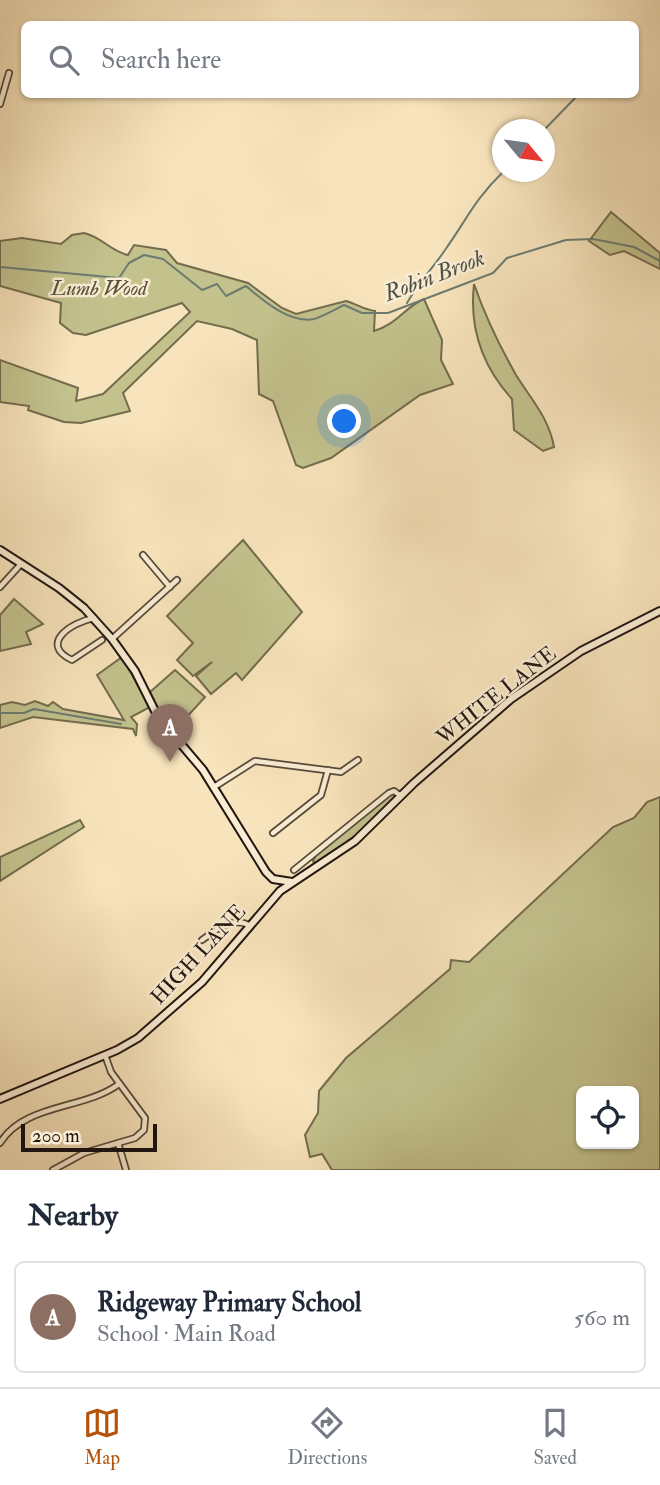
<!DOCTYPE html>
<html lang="en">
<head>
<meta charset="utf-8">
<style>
  :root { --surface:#fff; --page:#f6f6f7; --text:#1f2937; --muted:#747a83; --line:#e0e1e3; --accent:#b45309 }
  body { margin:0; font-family:"IM FELL Double Pica",serif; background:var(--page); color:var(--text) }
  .controls { position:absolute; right:21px; bottom:21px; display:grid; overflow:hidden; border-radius:10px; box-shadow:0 2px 5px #0004 }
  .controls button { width:63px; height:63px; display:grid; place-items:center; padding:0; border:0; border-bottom:2px solid var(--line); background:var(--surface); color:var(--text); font:35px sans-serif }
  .compass { position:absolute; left:492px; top:119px; width:63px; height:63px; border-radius:50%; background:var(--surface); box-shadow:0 2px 5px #0004; rotate:119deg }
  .scale { position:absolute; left:21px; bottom:18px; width:136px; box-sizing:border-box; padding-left:7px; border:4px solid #211610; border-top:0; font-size:19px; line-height:24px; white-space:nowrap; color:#211610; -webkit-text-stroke:5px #faedd3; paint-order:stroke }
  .you { position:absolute; left:345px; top:422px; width:24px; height:24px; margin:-18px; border:5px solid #fff; border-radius:50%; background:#1a73e8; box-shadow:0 0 0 10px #1a73e833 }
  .badge { display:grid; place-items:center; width:46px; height:46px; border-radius:50%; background:var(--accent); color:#fff; font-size:23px; font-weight:700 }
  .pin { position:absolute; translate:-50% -58px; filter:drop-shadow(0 2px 4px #0008) }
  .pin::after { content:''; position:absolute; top:37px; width:24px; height:21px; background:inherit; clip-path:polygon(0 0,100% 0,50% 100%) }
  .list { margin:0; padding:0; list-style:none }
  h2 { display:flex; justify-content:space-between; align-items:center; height:91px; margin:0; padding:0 28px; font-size:30px }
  h2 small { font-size:23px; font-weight:400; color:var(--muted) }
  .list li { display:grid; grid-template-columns:46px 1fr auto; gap:21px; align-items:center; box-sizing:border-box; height:112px; margin:0 14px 14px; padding:0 14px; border:2px solid var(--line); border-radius:10px }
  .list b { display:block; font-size:26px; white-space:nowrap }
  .list p { margin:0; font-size:23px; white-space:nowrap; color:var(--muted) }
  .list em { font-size:23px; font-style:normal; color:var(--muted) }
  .icon { flex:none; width:38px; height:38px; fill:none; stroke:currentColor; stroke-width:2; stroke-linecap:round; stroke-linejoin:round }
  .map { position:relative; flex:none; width:660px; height:1170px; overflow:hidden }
  .search { position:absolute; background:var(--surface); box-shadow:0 2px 5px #0004; left:21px; right:21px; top:21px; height:77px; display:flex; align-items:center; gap:18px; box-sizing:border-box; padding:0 24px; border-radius:10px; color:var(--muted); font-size:26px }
  .sheet { height:217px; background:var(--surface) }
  nav { display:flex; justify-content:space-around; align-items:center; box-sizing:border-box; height:98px; border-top:2px solid var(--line); background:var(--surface); font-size:19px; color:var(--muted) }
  nav a { display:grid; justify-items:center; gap:4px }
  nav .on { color:var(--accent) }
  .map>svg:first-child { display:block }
  .green { fill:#c3c28d; stroke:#726c4e; stroke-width:2; fill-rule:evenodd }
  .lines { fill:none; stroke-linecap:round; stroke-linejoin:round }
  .stream { stroke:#6b7b71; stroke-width:2 }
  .street-casing { stroke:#574a3b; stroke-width:8 }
  .secondary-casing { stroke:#211610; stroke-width:10 }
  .street { stroke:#faedd3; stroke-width:4.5 }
  .secondary { stroke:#faedd3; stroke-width:6 }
  .labels { text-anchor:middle; stroke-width:5; stroke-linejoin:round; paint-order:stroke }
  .park-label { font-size:21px; font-style:italic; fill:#5a523c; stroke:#faedd3 }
  .street-label { font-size:21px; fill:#211610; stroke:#faedd3 }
  .water-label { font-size:23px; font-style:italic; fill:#4c5148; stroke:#faedd3 }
</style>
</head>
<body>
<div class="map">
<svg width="660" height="1170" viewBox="0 0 660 1170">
  <rect width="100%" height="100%" fill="#f8e4bc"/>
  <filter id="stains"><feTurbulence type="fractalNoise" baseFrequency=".00286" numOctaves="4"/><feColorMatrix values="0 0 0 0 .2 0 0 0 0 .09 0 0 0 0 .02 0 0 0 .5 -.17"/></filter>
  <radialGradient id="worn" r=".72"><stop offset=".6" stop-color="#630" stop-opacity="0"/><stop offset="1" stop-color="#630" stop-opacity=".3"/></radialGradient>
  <g class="green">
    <path d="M611 212 660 253V269L624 251 610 255 589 241Z"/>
    <path d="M84 233C102 237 110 251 128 255L134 245 166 250 177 263 248 283 282 308 296 314 346 301C357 304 364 310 375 311L374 331C396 325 405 307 424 299L442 340 441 360 453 384 420 395 331 458 303 468 296 465 273 401 259 394 257 340 232 329 197 321 123 393 130 411 81 423 64 422 28 410 29 406 0 402V360L78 388 76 401 103 394 190 312 182 303 86 335 73 333 60 323 61 303 0 286V241L22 238 61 244 72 235Z"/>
    <path d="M474 284C485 316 499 345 516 375 531 399 549 418 554 447L543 451 514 430 512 399C482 366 469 328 474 284Z"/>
    <path d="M243 540 302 612 242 680 236 673 211 694 196 676 212 662 193 676 177 660 193 643 167 616Z"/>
    <path d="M14 599 43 624 26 632 31 644 0 651V615Z"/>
    <path d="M122 657 150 707 131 717 137 724 136 736 133 729 33 717 0 728V705L12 702 25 705 35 701 48 706 53 702 63 709 124 720 97 675Z"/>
    <path d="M175 670 205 697 176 729 161 717 150 692Z"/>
    <path d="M390 794 397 796 360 832 315 865 313 861 316 855Z"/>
    <path d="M660 797V1170H332L322 1154 310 1157 305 1135 318 1113 319 1091 346 1058 450 969 451 960 469 962 613 827 634 818 647 802ZM581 1091H634V1144H581Z"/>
    <path d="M80 820 84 827 0 881V857Z"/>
  </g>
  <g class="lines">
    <g class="stream">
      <path d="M544 130 579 94"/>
      <path d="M0 267 119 278 129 263 144 255 163 259 202 290 217 284 226 296 246 286C262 300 290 324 314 319 324 316 334 310 344 305L362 313H388L493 273 507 258 566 240 593 239 634 247 660 261"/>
      <path d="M407 303C418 283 433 268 445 250 467 219 475 199 503 172"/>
      <path d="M0 713H24L34 709 121 724"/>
    </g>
    <g class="street-casing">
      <g id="street">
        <path d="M0 104 9 73"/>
        <path d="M143 555 170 587"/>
        <path d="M0 587 21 564"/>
        <path d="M94 618C72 622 38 644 72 660L102 640"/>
        <path d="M112 639 177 580"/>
        <path d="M214 787 255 761 341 772 358 760"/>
        <path d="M273 833 321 795 328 770"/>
        <path d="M294 870 389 793 394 791 401 796"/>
        <path d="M202 940C216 930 231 916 249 925"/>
        <path d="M0 1143C25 1103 84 1110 119 1084"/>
        <path d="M118 1143 126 1170"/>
        <path d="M53 1170 84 1153 135 1138 144 1130 145 1118 111 1072 105 1055"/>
      </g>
    </g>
    <g class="secondary-casing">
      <g id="secondary">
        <path d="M0 550 59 588 84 608 112 639 135 671 158 717 203 770 266 872 273 879 292 882"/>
        <path d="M0 1099 117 1050 138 1038 202 982 280 891 355 841 414 783 511 699 581 651 660 611"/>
      </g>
    </g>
    <use href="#street" class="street"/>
    <use href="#secondary" class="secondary"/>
  </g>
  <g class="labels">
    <g class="park-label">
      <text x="99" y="295">Lumb Wood</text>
    </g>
    <g class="street-label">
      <text transform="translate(496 695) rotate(-38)" y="7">WHITE LANE</text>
      <text transform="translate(198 954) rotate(-47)" y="7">HIGH LANE</text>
    </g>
    <g class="water-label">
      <text transform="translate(434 275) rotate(-21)" y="8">Robin Brook</text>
    </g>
  </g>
  <rect width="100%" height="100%" filter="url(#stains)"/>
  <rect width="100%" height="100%" fill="url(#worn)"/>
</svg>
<div class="controls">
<button><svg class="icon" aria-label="locate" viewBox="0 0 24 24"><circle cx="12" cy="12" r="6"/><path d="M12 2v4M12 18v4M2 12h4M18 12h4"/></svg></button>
</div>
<svg class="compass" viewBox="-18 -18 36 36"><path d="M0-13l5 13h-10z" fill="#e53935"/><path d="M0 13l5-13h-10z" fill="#747a83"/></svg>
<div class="scale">200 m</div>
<div class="you"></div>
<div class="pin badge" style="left:170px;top:762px;background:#8d6e63">A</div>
<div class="search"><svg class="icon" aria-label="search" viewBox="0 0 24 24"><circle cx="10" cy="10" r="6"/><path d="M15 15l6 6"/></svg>Search here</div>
</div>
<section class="sheet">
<h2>Nearby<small></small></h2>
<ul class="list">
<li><span class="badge" style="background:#8d6e63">A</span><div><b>Ridgeway Primary School</b><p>School · Main Road</p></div><em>560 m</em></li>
</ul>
</section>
<nav>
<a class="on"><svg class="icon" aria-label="map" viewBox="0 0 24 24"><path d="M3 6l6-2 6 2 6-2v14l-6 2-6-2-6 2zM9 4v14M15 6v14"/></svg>Map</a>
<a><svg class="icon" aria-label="directions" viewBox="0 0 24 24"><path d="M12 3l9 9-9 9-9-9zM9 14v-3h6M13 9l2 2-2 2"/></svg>Directions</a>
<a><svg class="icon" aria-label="saved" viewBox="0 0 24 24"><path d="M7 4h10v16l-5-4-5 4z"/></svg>Saved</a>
</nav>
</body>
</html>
